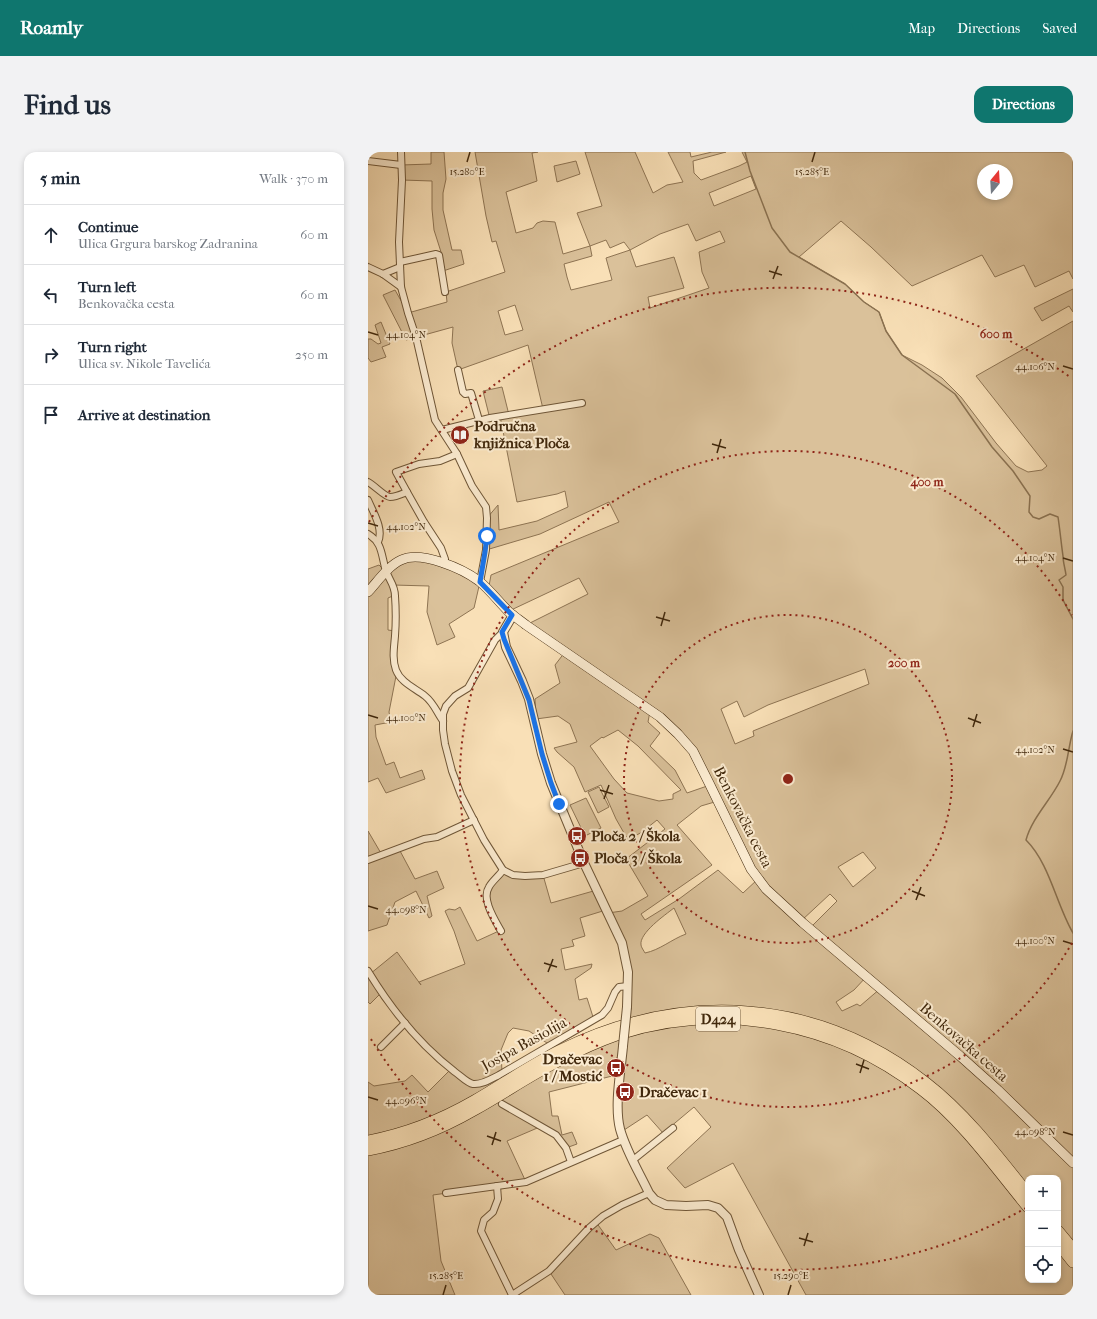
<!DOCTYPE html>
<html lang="en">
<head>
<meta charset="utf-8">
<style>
  :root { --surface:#fff; --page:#f2f2f3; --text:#1f2937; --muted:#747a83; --line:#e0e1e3; --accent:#0f766e }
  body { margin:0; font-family:"IM FELL French Canon",serif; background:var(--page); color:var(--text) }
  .controls { position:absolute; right:12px; bottom:12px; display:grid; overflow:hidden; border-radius:8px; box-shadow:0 2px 6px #0003 }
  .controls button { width:36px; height:36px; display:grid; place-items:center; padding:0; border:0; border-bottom:1px solid var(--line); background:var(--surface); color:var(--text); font:20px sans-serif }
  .compass { position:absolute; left:609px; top:12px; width:36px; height:36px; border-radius:50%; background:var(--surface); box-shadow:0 2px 6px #0003; rotate:18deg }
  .stop { position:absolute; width:12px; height:12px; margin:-9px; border:3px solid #1a73e8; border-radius:50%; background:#fff }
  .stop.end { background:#1a73e8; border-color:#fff; box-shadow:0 1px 4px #0008 }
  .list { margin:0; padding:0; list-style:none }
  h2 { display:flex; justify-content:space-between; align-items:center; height:52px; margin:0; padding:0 16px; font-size:17px }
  h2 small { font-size:13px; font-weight:400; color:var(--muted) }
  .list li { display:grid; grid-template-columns:26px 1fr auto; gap:12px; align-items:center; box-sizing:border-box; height:60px; padding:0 16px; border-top:1px solid var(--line) }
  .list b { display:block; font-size:15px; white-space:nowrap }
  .list p { margin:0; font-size:13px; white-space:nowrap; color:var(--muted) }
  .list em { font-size:13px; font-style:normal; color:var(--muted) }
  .icon { flex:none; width:22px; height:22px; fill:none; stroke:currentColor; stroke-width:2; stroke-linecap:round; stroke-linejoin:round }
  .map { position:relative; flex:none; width:705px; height:1143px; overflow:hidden; border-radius:12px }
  header { display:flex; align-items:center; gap:24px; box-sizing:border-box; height:56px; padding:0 20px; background:var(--accent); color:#fff }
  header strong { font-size:19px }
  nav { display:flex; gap:22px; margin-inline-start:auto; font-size:14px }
  .intro { display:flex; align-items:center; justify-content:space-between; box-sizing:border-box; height:96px; padding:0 24px }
  h1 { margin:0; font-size:28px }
  .button { padding:10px 18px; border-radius:12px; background:var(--accent); color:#fff; font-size:14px; font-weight:700 }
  main { display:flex; gap:24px; padding:0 24px }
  aside { flex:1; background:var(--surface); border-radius:12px; box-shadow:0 2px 6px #0003 }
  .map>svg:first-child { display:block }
  .green { fill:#dac19a; stroke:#8e7453; fill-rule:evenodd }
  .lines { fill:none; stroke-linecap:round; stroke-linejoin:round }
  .stream { stroke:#8a7150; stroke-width:1.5 }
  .minor-casing { stroke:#6f5637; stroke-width:8 }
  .tertiary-casing { stroke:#6f5637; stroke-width:10 }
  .secondary-casing { stroke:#41280c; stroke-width:10 }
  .trunk-casing { stroke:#41280c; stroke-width:12 }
  .minor { stroke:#fbebd0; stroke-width:6 }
  .tertiary { stroke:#fbebd0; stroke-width:8 }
  .secondary { stroke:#fbebd0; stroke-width:9 }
  .trunk { stroke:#f9e0b7; stroke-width:11 }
  .tertiary-bridge-casing { stroke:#6f5637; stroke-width:10; stroke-linecap:butt }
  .tertiary-bridge { stroke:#fbebd0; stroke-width:8 }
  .route { stroke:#1a73e8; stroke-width:5 }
  .ticks { fill:none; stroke:#41280c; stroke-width:1.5 }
  .ring { fill:none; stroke:#8f2418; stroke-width:2; stroke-dasharray:2 4 }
  .labels { text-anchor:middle; stroke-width:4; stroke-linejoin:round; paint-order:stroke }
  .shield { fill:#fbebd0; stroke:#796247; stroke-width:1 }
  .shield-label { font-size:14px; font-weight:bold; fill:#41280c }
  .poi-label { font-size:15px; font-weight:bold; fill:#41280c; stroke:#fbebd0; text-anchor:start }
  .street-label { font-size:15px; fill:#41280c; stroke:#fbebd0 }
  .ticks-label { font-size:10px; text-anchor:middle; fill:#41280c; stroke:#fbebd0; stroke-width:4; stroke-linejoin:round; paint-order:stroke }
  .centre { fill:#8f2418; stroke:#fbebd0; stroke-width:2 }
  .ring-label { font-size:12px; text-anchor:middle; font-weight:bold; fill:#8f2418; stroke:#fbebd0; stroke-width:4; stroke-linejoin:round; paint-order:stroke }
</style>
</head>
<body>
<header>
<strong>Roamly</strong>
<nav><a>Map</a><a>Directions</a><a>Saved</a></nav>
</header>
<div class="intro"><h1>Find us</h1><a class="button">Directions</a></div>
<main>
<aside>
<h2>5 min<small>Walk · 370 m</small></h2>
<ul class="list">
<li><svg class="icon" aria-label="ahead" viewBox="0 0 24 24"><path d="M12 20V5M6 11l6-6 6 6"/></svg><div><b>Continue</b><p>Ulica Grgura barskog Zadranina</p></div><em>60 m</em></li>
<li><svg class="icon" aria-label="left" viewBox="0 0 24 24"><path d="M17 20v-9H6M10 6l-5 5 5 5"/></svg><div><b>Turn left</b><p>Benkovačka cesta</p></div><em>60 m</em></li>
<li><svg class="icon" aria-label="right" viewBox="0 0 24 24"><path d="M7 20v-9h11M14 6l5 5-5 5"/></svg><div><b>Turn right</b><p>Ulica sv. Nikole Tavelića</p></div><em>250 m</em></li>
<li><svg class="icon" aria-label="arrive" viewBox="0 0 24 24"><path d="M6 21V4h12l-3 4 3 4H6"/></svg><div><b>Arrive at destination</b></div></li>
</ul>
</aside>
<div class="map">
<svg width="705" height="1143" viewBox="0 0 705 1143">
  <rect width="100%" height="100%" fill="#f9e0b7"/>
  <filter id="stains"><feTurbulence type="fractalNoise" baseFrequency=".005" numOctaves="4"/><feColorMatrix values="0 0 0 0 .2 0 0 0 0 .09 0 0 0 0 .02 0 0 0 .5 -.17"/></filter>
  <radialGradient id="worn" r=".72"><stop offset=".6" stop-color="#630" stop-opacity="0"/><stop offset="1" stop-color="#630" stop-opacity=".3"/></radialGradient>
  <g class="green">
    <path d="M63 0H76L78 27 75 41V58L84 98H93L96 112 75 119 73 100 66 78 64 57V29L34 28 33 13 63 12Z"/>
    <path d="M107 0H170L164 1 169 29 138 40 148 81 165 76 169 71 175 69 187 70 195 102 222 94 209 61 234 54 217 0H267L285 41 299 33 315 30 300 0H322L323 5 344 0H358L325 9 326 21 333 28 371 14 379 10 374 0H705V127L701 119 667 135 656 113 627 125 614 103 544 134 503 95 473 69 431 105 477 132 496 150 511 160 518 179 534 203 554 213 574 226 593 245 628 291 648 314 660 320 674 318 679 314 608 224 705 169V1143H438L365 1011 317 1036 299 1016 343 975 326 955 295 981 279 963 253 980 252 922 181 940 184 964H190L194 983 204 980 209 992 198 996 174 974 139 989 158 1030 65 1043 73 1109 87 1143H0V930L6 934 37 929 44 923 60 940 83 917 75 911 13 841 2 852 0 850V819L2 822 29 800 53 833 51 830 97 812 86 779 77 759 81 757 87 758 92 755 109 789 133 778C122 756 112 743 134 724L135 718 145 723H175L183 751 229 738 238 758 212 766 217 784 204 788 206 794 193 797 197 818 224 812 223 816 207 827 211 848 219 846 226 868 182 893 161 879 145 876 140 881 133 898 134 921 143 931 257 877 260 820 240 761 254 759 280 744 258 707 297 677 289 668 274 680 260 688 248 667 233 633 217 640 206 615 189 600 186 596 209 590 202 572 190 564 168 567 167 547 192 531 187 513 197 500 158 473 220 442 211 426 141 459 121 434 123 423 251 370 241 350 172 382 118 398 119 366 130 353 131 378 169 369 200 355 197 339 189 342 149 350 132 264 122 266 121 263 115 239 134 235 141 263 175 257 160 193 90 218 84 191 85 175 38 188 15 143 27 138 40 161 79 150 78 140 137 120 128 89 124 90 118 64ZM615 18H639V42H615ZM383 24 388 37 346 54 341 41ZM320 72 328 89 352 79 357 90 331 100 334 120 341 136 282 156 280 145 316 136 306 105 268 115 262 98 292 82ZM238 88 242 96 256 90 262 98 238 106 244 128 203 138 199 125 196 112 224 104 222 94ZM147 153 155 178 137 183 130 159ZM497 517 501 532 385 579 386 584 367 592 353 557 369 549 376 565 400 553ZM282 559 324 599 342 633 319 641 307 618 282 594 292 581 280 570ZM250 578 270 594 313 638 305 642V647L291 649 259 641 246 627 222 594 234 585 235 586ZM350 649 390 727 375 741 350 718 311 747 277 768 273 762 344 713 309 673 333 654ZM495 700 508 716 485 735 470 715ZM462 742 469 749 442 776 433 769ZM306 756 318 782C304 787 292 798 277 801 276 799 273 795 273 793 271 781 297 763 306 756ZM499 824 513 836 492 854 489 852 474 859 468 850 486 838ZM660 1026H690V1128H660Z"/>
    <path d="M208 9 212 22 189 30 186 14Z"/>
    <path d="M705 137V160L701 154 674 169 666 156Z"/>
    <path d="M13 170 22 192 14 195 18 205 3 210 0 206V187H3L10 192 13 191 7 173Z"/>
    <path d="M55 406 112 430 106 456 81 472 87 485 69 493 59 460 61 434 25 433 27 443 20 446V478L27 479 29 519 21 560 23 570 7 573 8 585 18 613 26 610 32 626 54 618 57 627 18 641 10 626 0 630V417L11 413 18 420 26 411Z"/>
    <path d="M231 635 241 655 230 661 220 640Z"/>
    <path d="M218 646 233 676 217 684 202 653Z"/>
    <path d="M0 679 14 703 31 697 47 727 69 719 76 736 59 744 64 764 61 766 48 739 27 750 19 773 0 779Z"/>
    <path d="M228 1070 248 1098 282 1082 291 1086 323 1143H197L181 1119Z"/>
  </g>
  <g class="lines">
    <g class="stream">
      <path d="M377 0 382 19 404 76 422 100 477 132 496 150 511 160 518 179 534 203 587 242 624 295 645 319 662 344 661 360 665 365 671 367 682 362 690 365C692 378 693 390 695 404 695 410 697 416 698 423L691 428 695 435V448L705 467"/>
      <path d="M705 579C700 595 700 614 692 629 682 649 664 666 658 688 682 712 688 752 705 781"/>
    </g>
    <g class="minor-casing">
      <g id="minor">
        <path d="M33 0 34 28 31 90 33 135 40 161 48 185 67 268 89 302 104 334 118 355 119 366 118 398 112 430"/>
        <path d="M0 9 33 13"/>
        <path d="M32 110 68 102 71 103 77 140"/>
        <path d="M0 115 15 122 33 135"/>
        <path d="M15 122 32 115"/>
        <path d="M90 218 95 240 97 242 103 241 111 268"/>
        <path d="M74 278 122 266 214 251"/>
        <path d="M0 330C6 333 17 345 22 345 28 345 34 342 39 340L56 370 73 396 77 407 76 412"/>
        <path d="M39 340 28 320 51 312 72 309 89 302"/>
        <path d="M0 348C5 360 16 377 10 390"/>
        <path d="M0 382C15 391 13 403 18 419 21 428 27 433 27 444 28 458 28 471 27 484 26 496 24 507 28 518 33 531 47 536 57 544 66 551 69 561 75 569"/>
        <path d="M135 480 127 488 100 536 87 544 78 554 75 562V578L77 592 84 619 93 643 116 688 135 718 145 723 157 724 175 723 216 711"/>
        <path d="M0 708 56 687 69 685 106 668"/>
        <path d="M133 779C127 768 113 747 121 735 124 729 131 724 135 718"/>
        <path d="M0 819C23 857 52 893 87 920 93 924 99 931 105 932 114 933 123 927 131 923L234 863 240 856 247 840 251 835 260 834"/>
        <path d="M13 895 37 871"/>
        <path d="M134 952 188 983 198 996 203 1010"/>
        <path d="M265 1008 305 976"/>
        <path d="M129 1034 130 1047 125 1060 116 1068 113 1079 144 1143"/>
        <path d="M78 1041 158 1030 255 988"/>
        <path d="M144 1143 181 1119 221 1076 235 1064 254 1053 281 1041"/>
      </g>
    </g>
    <g class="tertiary-casing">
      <g id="tertiary">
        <path d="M145 463 135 480 138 495 154 529 161 547 174 602 183 631 216 711 254 791 260 820 259 855"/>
        <path d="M255 894C253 918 246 953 252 977 258 999 271 1020 281 1041L287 1048 298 1053 318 1054 340 1053 350 1056 359 1065 371 1098 391 1143"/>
      </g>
    </g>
    <g class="secondary-casing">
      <path id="secondary" d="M0 440C10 429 20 414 33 408 53 398 95 417 111 429 122 438 131 450 141 460 147 465 153 469 158 473L292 565 310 582 325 599 342 633 383 717 398 737 435 771 592 904 630 938 705 1011"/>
    </g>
    <g class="trunk-casing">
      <g id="trunk">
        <path d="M0 989C37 982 73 968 106 949 134 933 161 914 191 899 314 838 448 845 558 931 597 961 629 1003 660 1042"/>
        <path d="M0 998C38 991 73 977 106 958 135 942 162 923 192 908 211 898 231 889 251 882 355 849 467 870 553 937 593 967 628 1016 660 1055"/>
        <path d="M690 1079 705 1097"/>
        <path d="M690 1091 705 1110"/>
      </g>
    </g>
    <use href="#minor" class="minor"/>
    <use href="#tertiary" class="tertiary"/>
    <use href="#secondary" class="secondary"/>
    <use href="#trunk" class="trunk"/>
    <g class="tertiary-bridge-casing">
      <path id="tertiary-bridge" d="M255 894 259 855"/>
    </g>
    <use href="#tertiary-bridge" class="tertiary-bridge"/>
  </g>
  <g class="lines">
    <path class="route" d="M119 384 117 400 112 430 144 463 134 480 136 487 161 548 174 602 183 631 191 652"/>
  </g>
  <path class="ticks" d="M99 10 102 0M444 10 447 0M401 119 414 123M405 127 410 114M0 180 10 183M695 214 705 217M344 292 358 296M349 301 353 287M0 371 10 374M695 406 705 409M288 465 302 469M293 474 297 460M0 563 10 566M600 566 613 571M605 575 609 562M695 597 705 600M232 638 245 642M236 647 241 633M544 739 557 744M548 748 553 735M0 754 10 757M695 789 705 792M176 811 189 815M180 820 185 807M488 912 501 917M492 921 496 908M0 945 10 948M695 980 705 983M119 984 133 989M124 993 128 980M431 1086 445 1090M436 1094 440 1081M75 1143 78 1133M420 1143 423 1133"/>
  <g class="ring">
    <circle cx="420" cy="627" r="164"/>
    <path d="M704 791A328 328 0 1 1 704 463"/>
    <path d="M658 1056A491 491 0 0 1 1 884M1 370A491 491 0 0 1 702 225"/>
  </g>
  <defs>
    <g id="library-disc" transform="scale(1)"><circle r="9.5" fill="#8f2418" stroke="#fbebd0"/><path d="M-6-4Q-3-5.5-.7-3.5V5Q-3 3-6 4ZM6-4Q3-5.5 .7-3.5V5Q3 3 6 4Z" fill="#fff"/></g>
    <g id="bus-disc" transform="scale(1)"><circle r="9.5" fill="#8f2418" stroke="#fbebd0"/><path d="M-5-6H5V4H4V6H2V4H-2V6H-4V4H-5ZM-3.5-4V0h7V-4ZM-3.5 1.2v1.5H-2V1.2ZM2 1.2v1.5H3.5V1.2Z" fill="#fff"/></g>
  </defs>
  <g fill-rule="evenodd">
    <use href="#library-disc" x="92" y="283"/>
    <use href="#bus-disc" x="209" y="684"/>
    <use href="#bus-disc" x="212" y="706"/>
    <use href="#bus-disc" x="248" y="916"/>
    <use href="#bus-disc" x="257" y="940"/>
  </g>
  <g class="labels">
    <rect class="shield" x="328" y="855" width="44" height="24" rx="3"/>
    <g class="shield-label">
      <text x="350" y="872">D424</text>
    </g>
    <g class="poi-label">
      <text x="106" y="279">Područna<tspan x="106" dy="17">knjižnica Ploča</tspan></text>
      <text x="223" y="689">Ploča 2 / Škola</text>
      <text x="226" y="711">Ploča 3 / Škola</text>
      <text x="234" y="912" text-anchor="end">Dračevac<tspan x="234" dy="17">1 / Mostić</tspan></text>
      <text x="271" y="945">Dračevac 1</text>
    </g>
    <g class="street-label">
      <text transform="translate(375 665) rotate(63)" y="5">Benkovačka cesta</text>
      <text transform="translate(596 890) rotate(41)" y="5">Benkovačka cesta</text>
      <text transform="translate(156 892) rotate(-29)" y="5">Josipa Basiolija</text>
    </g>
  </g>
  <g class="ticks-label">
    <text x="99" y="23">15.280°E</text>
    <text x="444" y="23">15.285°E</text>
    <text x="38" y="186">44.104°N</text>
    <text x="667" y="218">44.106°N</text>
    <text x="38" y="378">44.102°N</text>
    <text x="667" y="409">44.104°N</text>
    <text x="38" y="569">44.100°N</text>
    <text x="667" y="601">44.102°N</text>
    <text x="38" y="761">44.098°N</text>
    <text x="667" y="792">44.100°N</text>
    <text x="38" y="952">44.096°N</text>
    <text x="667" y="983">44.098°N</text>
    <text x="78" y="1127">15.285°E</text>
    <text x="423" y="1127">15.290°E</text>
  </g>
  <circle cx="420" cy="627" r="6" class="centre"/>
  <g class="ring-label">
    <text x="628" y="186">600 m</text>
    <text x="559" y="334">400 m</text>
    <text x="536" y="515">200 m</text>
  </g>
  <rect width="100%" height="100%" filter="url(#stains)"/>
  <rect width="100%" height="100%" fill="url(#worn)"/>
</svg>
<div class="controls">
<button>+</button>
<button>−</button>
<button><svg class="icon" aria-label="locate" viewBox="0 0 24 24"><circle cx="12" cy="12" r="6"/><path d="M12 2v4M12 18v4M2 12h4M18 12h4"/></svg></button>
</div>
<svg class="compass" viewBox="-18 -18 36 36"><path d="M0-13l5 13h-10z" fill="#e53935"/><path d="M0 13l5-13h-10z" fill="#747a83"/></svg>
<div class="stop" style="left:119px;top:384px"></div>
<div class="stop end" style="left:191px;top:652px"></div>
</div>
</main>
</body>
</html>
